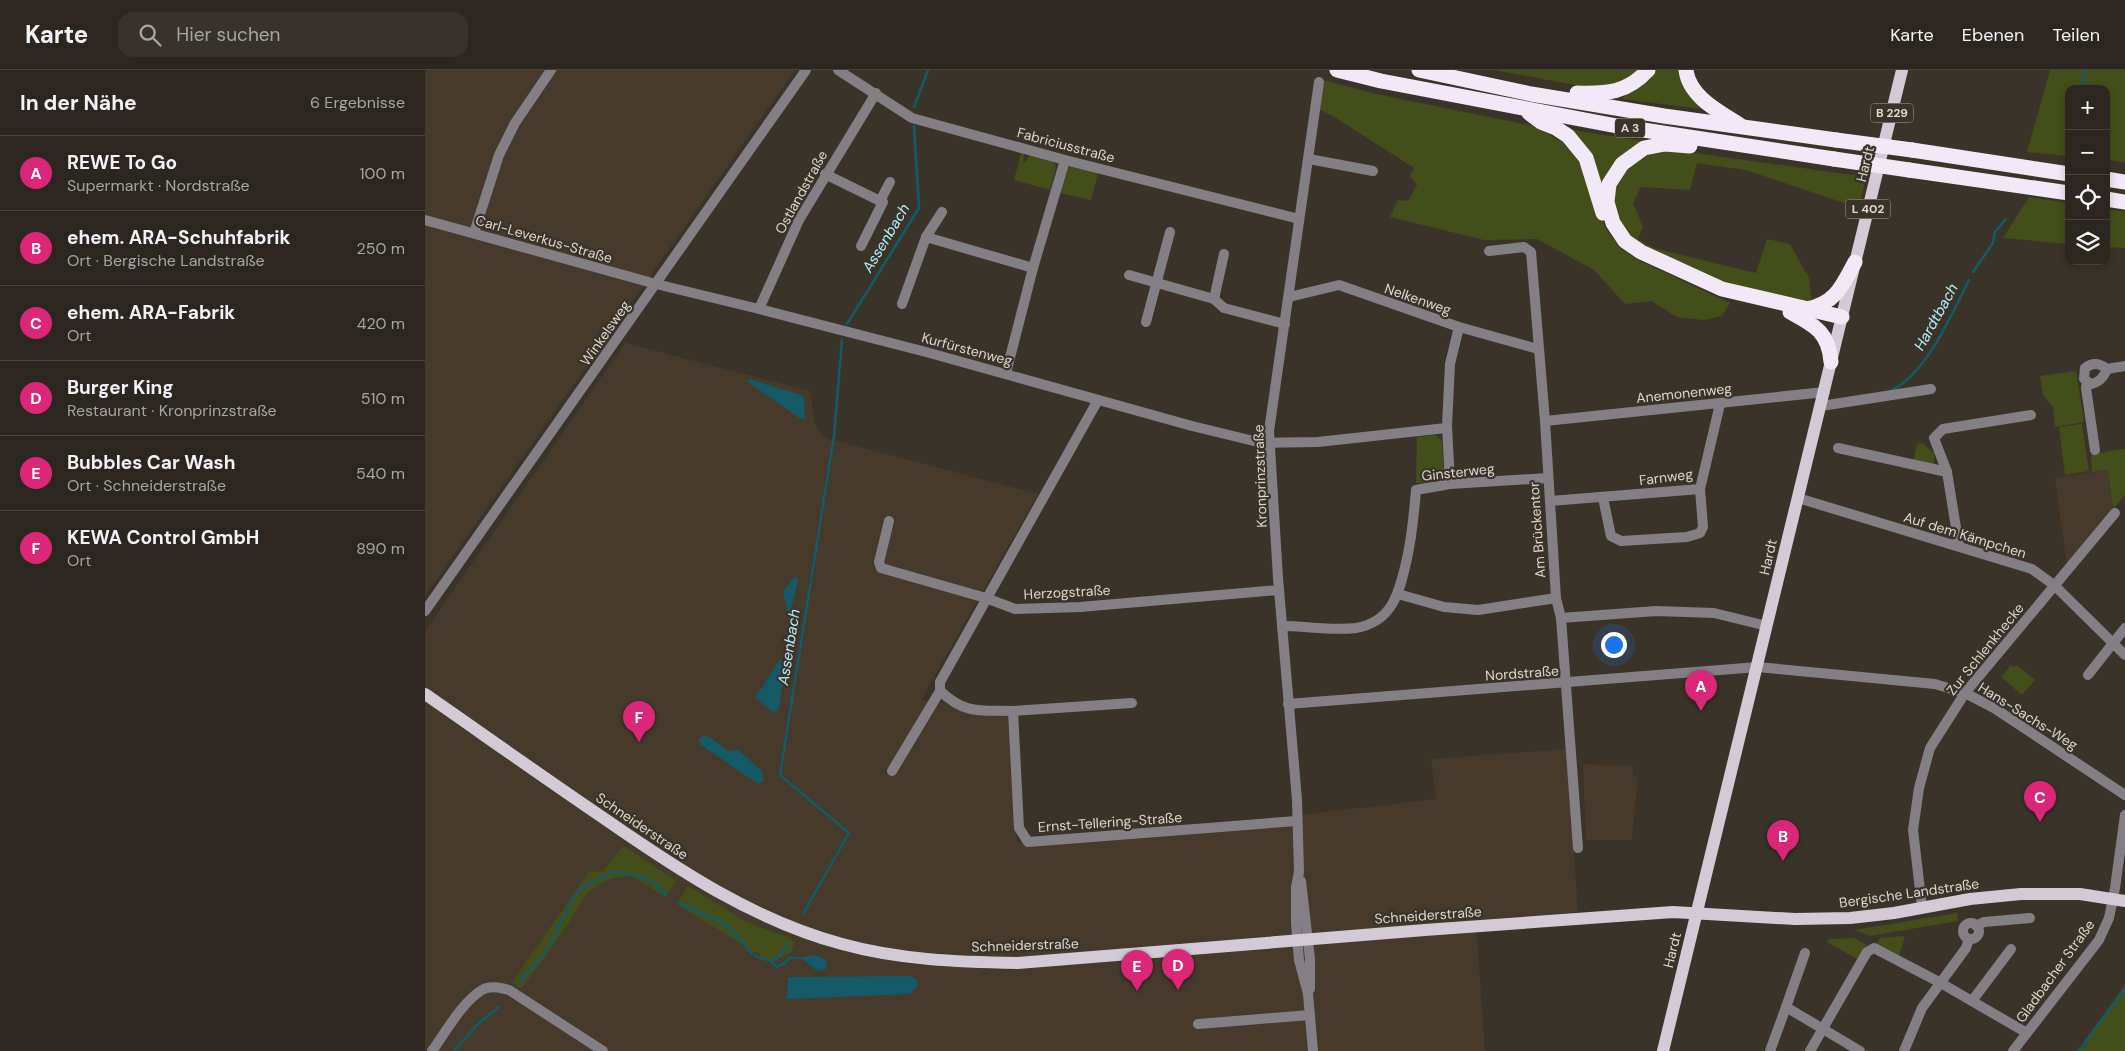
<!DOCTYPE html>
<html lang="de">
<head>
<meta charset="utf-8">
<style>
  :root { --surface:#2c2620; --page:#38322d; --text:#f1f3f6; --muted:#a6a5a5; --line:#48433e; --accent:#db2777 }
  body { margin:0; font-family:"DM Sans",sans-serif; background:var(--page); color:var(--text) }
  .controls { position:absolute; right:15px; top:15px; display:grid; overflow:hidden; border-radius:10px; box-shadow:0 2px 8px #0003 }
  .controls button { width:45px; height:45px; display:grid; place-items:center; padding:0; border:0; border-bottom:1px solid var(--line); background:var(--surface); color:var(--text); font:25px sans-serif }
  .you { position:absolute; left:1188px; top:574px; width:18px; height:18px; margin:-12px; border:4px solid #fff; border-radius:50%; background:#1a73e8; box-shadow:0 0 0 8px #1a73e833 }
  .badge { display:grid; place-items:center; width:32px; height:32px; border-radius:50%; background:var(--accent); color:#fff; font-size:16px; font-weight:700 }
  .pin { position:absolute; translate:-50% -41px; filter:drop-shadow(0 1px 2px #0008) }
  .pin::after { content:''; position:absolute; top:26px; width:18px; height:15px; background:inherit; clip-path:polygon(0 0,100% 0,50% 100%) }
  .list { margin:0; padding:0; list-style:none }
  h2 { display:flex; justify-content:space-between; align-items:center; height:65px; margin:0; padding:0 20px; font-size:21px }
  h2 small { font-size:16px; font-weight:400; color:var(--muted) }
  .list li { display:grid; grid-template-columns:32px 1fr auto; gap:15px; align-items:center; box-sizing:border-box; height:75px; padding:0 20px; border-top:1px solid var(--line) }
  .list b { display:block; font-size:19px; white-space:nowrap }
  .list p { margin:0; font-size:16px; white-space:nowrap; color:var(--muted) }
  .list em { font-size:16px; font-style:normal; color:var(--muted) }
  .icon { flex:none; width:28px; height:28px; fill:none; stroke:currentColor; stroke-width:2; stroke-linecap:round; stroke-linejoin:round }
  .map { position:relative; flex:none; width:1700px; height:981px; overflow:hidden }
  header { display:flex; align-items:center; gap:30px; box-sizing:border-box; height:70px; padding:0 25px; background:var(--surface); border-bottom:1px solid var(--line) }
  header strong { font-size:24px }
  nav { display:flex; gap:28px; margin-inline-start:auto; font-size:18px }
  .search { width:350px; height:45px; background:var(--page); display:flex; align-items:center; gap:12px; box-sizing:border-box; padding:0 18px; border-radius:15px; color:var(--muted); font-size:19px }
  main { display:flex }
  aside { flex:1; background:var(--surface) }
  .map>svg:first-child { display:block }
  .built { fill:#453a2b }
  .green { fill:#444e1a }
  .water { fill:#145b67 }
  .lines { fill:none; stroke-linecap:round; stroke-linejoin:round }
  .stream { stroke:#145b67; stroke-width:2.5 }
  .minor { stroke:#838085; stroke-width:10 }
  .major { stroke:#d2cbd6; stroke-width:12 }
  .highway { stroke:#f1e9f6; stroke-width:15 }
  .highway-bridge { stroke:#f1e9f6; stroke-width:15 }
  .labels { text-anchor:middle; stroke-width:4.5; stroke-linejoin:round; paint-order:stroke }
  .shield { fill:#3a332a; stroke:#aba69f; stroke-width:1 }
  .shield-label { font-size:12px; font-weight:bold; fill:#dbd7d1 }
  .street-label { font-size:14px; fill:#dbd7d1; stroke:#3a332a }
  .water-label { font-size:15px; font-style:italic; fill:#b7eefa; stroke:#3a332a }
</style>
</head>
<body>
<header>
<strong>Karte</strong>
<div class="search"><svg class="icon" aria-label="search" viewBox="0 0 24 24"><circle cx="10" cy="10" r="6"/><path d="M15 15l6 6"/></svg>Hier suchen</div>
<nav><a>Karte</a><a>Ebenen</a><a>Teilen</a></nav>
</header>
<main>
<aside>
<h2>In der Nähe<small>6 Ergebnisse</small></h2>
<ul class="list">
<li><span class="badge">A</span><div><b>REWE To Go</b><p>Supermarkt · Nordstraße</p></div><em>100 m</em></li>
<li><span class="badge">B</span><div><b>ehem. ARA-Schuhfabrik</b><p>Ort · Bergische Landstraße</p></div><em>250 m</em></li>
<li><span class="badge">C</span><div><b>ehem. ARA-Fabrik</b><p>Ort</p></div><em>420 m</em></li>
<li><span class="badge">D</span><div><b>Burger King</b><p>Restaurant · Kronprinzstraße</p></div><em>510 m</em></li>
<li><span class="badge">E</span><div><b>Bubbles Car Wash</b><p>Ort · Schneiderstraße</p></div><em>540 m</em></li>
<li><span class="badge">F</span><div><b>KEWA Control GmbH</b><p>Ort</p></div><em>890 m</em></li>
</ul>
</aside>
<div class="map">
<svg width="1700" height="981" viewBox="0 0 1700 981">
  <rect width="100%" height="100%" fill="#3a332a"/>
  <g class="built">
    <path d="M0 0H370L0 526Z"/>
    <path d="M200 273 385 321 390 356 401 368 613 424 496 630 586 643 592 773 874 745 1011 729 1006 689 1142 679 1153 842 1051 852 1060 981H0V561Z"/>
    <path d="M1683 400 1688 439 1642 495 1630 408Z"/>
    <path d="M1158 694 1208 696V706L1213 707 1207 770H1161Z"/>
  </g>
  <g class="green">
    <path d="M1069 0H1217L1207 9 1176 20Z"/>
    <path d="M1227 0H1255L1284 40 1197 29 1203 21Z"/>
    <path d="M1625 0H1700V92L1681 90V19H1644V86L1602 82Z"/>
    <path d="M898 10 951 24 1109 56 1137 72 1154 91 1180 157 1195 178 1211 189 1305 233 1297 246 1279 250 1252 247 1226 231 1200 234 1169 200 1112 169 1059 170 965 147 973 130 983 131 992 115 985 106 989 98 908 46 895 40Z"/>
    <path d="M1142 59 1223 72 1177 122Z"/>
    <path d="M1242 79 1441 107 1434 138 1321 100 1272 93 1265 120 1216 117 1208 133 1218 157 1213 169 1228 178 1331 203 1342 169 1365 174 1384 208 1387 234 1300 214 1218 178 1203 167 1192 150 1187 131 1189 115 1201 97 1222 82Z"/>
    <path d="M596 83 599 84 598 92H601L604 85 629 92 631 97 625 120 589 110Z"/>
    <path d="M646 96 673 103 666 130 635 123 642 99Z"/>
    <path d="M1604 127 1644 133V174L1578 168Z"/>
    <path d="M1681 139 1700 142V178L1681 177Z"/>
    <path d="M1651 301 1659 352 1630 357 1628 337 1618 325 1615 306Z"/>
    <path d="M1657 354 1664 401 1640 405 1634 357Z"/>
    <path d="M1010 365 1017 371 1019 409 1016 412 991 413 992 367Z"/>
    <path d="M1497 373 1509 383V396L1488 392 1492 374Z"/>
    <path d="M1700 379V425L1688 439 1683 400 1667 402 1666 384Z"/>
    <path d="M1586 595 1589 597 1592 595 1610 610 1597 625 1576 607Z"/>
    <path d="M198 776 252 811 240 827 206 805 185 809 162 823 138 862 96 919 87 912 164 802 178 801Z"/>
    <path d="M263 816 321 852 363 867 369 872 367 882 355 888 342 890 252 834Z"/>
    <path d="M1532 843 1533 851 1445 866 1429 860Z"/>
    <path d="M1480 866 1474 886 1452 874 1455 868Z"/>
    <path d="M1429 868 1442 875 1432 889 1402 872 1403 869Z"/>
    <path d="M1700 915V981H1652Z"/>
  </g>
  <g class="water">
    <path d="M324 309 376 325 379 328 380 349H376L323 312Z"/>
    <path d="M370 506 373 510 364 548 358 522Z"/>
    <path d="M357 590 360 594 354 638 352 641 348 642 330 628 354 591Z"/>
    <path d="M279 665 286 668 303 681 313 680 337 701 338 711 333 714 275 674 274 669Z"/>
    <path d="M386 885C393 886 398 887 402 893L401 899 392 901 376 888Z"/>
    <path d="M485 906 492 910V917L485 924 362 929 363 907Z"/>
  </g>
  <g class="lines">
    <g class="stream">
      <path d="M1656 19 1661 0"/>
      <path d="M489 37 503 0"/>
      <path d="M1548 202 1568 173 1570 162 1581 149"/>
      <path d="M422 254 494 138 489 56"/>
      <path d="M1465 321C1502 304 1526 245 1544 210"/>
      <path d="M253 833 300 854 316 870 326 883 332 887 346 891 352 889 363 873"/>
      <path d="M378 844 424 763 355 705 409 366 417 270"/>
      <path d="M346 891 351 897 360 893 364 888H376"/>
      <path d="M95 912 121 882 147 831 156 818 189 802 212 805 230 814 241 825"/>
      <path d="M29 981 54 953 74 937"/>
      <path d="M1654 981 1700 919"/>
    </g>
    <g class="minor">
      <path d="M413 0 487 48 640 90 874 149"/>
      <path d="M884 89 948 101"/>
      <path d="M400 104 455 131 465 112"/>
      <path d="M0 150 231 214 334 239 501 282 767 356 837 373 893 372 1021 358"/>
      <path d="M49 163 74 85 90 53 126 0"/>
      <path d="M501 167 608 198"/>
      <path d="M436 176 458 132 455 131"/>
      <path d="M1064 181 1099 177 1106 182 1120 351 1131 528 1136 548 1153 778"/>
      <path d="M704 205 789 229 799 238 860 254"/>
      <path d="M864 227 914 215 1034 257 1113 279"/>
      <path d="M789 229 799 184"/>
      <path d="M477 234 501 167 517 142"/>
      <path d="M334 239 374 150 451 23"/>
      <path d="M721 252 745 162"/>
      <path d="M1682 299C1679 307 1675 312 1666 314L1659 309 1660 298C1668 292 1674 293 1682 299L1700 296"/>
      <path d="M581 303 608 198 640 90"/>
      <path d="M1662 313 1661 318 1670 380"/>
      <path d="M1396 336 1506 319"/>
      <path d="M1120 351 1400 322"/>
      <path d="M1413 378 1522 402"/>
      <path d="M1025 414 1022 356 1025 294 1034 257"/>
      <path d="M1178 428 1186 466 1196 471 1262 467 1275 463 1278 457 1275 419"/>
      <path d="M1373 428 1607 499 1629 515 1700 585"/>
      <path d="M1125 431 1275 419 1295 334"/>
      <path d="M464 451 454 492 456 498 561 528 590 539 655 537 854 520"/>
      <path d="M1534 476 1522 402 1509 368 1518 359 1606 345"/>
      <path d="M973 524 1019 537 1053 540 1131 528"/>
      <path d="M0 541 381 0"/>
      <path d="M1136 548 1231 541 1289 543 1342 556"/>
      <path d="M857 556C881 556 907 561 931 558 967 552 974 523 981 493 987 468 989 445 991 420L1025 414 1123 408"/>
      <path d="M1663 605 1700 558"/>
      <path d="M707 633 588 641 594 758 603 772 872 751"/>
      <path d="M863 634 1333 597 1510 614 1540 623 1569 638 1700 725"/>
      <path d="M588 641C555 640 541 645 515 621V612L673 330"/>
      <path d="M467 701 515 621"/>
      <path d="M876 811 885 889V919"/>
      <path d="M1497 837 1488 760 1494 718 1505 678 1540 623 1690 443"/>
      <circle cx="1546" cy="861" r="8"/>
      <path d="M1551 856 1559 852 1605 848"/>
      <path d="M1380 883 1361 937 1435 981"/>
      <path d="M1547 931 1586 879"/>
      <path d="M773 954 885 945"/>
      <path d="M7 981C20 963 38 931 57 920 65 915 76 918 84 920L178 981"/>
      <path d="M888 981 883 924 874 890 871 853V817L874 802 872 730 853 508 844 361 894 12"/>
      <path d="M1345 981 1361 937"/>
      <path d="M1385 981 1442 882 1449 878 1514 912 1602 963"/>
      <path d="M1479 981 1497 938 1541 878 1544 869"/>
      <path d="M1588 981 1674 870 1684 848 1690 818 1700 745"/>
    </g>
    <g class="major">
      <path d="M0 624C59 665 118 707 177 747 252 799 328 850 417 874 475 890 533 892 593 893L1000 860 1248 842 1370 849 1425 848 1469 843 1545 829 1596 824H1655L1700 831"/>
      <path d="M1238 981 1477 0"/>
    </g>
    <g class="highway">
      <path d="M912 0 956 11 1192 56 1409 89"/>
      <path d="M994 0 1106 24 1239 46 1411 70"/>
      <path d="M1261 0C1264 27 1295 42 1315 55"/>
      <path d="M1152 23C1182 24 1202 23 1223 0"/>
      <path d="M1104 43 1116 52 1131 58 1143 66 1161 88 1178 143"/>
      <path d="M1265 76 1240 74 1219 78 1197 94 1184 114 1182 132 1188 153 1200 171 1216 182 1297 219 1417 247"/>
      <path d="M1487 80 1644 104"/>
      <path d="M1484 100 1644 123"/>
      <path d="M1681 109 1700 112"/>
      <path d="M1681 129 1700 132"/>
      <path d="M1382 239C1411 233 1417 216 1430 192"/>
      <path d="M1365 242C1389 255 1404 262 1406 292"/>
    </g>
    <g class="highway-bridge">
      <path d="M1411 70 1487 80"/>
      <path d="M1409 89 1484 100"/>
    </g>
  </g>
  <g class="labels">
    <g class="shield">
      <rect x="1446" y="33.5" width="42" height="19" rx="4"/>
      <rect x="1190" y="48.5" width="30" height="19" rx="4"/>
      <rect x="1420.5" y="129.5" width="45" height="19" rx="4"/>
    </g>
    <g class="shield-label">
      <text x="1467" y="47">B 229</text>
      <text x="1205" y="62">A 3</text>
      <text x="1443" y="143">L 402</text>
    </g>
    <g class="street-label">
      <text transform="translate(641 75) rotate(15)" y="5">Fabriciusstraße</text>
      <text transform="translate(1440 94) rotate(-76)" y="5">Hardt</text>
      <text transform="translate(376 122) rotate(-61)" y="5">Ostlandstraße</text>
      <text transform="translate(119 169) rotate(16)" y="5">Carl-Leverkus-Straße</text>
      <text transform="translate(993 229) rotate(19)" y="5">Nelkenweg</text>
      <text transform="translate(180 263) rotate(-55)" y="5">Winkelsweg</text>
      <text transform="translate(542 279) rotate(15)" y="5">Kurfürstenweg</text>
      <text transform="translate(1259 323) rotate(-6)" y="5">Anemonenweg</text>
      <text transform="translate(1033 402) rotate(-6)" y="5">Ginsterweg</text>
      <text transform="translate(835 406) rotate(-92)" y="5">Kronprinzstraße</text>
      <text transform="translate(1241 407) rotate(-7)" y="5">Farnweg</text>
      <text transform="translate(1112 460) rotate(-94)" y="5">Am Brückentor</text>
      <text transform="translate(1540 465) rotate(17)" y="5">Auf dem Kämpchen</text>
      <text transform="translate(1343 487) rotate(-77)" y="5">Hardt</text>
      <text transform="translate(642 522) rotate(-3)" y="5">Herzogstraße</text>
      <text transform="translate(1560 579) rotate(-51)" y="5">Zur Schlenkhecke</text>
      <text transform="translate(1097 603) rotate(-4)" y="5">Nordstraße</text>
      <text transform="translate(1603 646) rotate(32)" y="5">Hans-Sachs-Weg</text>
      <text transform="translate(685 752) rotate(-4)" y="5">Ernst-Tellering-Straße</text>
      <text transform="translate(217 756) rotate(34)" y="5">Schneiderstraße</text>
      <text transform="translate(1484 823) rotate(-8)" y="5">Bergische Landstraße</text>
      <text transform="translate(1003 845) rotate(-4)" y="5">Schneiderstraße</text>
      <text transform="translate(600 875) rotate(-2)" y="5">Schneiderstraße</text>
      <text transform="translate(1247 880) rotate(-76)" y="5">Hardt</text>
      <text transform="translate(1630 901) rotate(-54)" y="5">Gladbacher Straße</text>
    </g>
    <g class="water-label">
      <text transform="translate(461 168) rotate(-59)" y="5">Assenbach</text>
      <text transform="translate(1511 247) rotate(-61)" y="5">Hardtbach</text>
      <text transform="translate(364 577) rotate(-81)" y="5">Assenbach</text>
    </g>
  </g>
</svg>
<div class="controls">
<button>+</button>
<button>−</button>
<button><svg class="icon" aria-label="locate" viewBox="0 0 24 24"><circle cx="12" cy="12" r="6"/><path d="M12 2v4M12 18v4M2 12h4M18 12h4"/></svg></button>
<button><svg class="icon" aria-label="layers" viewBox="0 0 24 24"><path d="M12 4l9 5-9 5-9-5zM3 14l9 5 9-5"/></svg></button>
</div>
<div class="you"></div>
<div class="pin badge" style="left:1276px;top:641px">A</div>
<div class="pin badge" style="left:1358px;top:791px">B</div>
<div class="pin badge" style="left:1615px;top:752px">C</div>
<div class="pin badge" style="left:753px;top:920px">D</div>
<div class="pin badge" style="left:712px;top:921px">E</div>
<div class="pin badge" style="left:214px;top:672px">F</div>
</div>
</main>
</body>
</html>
